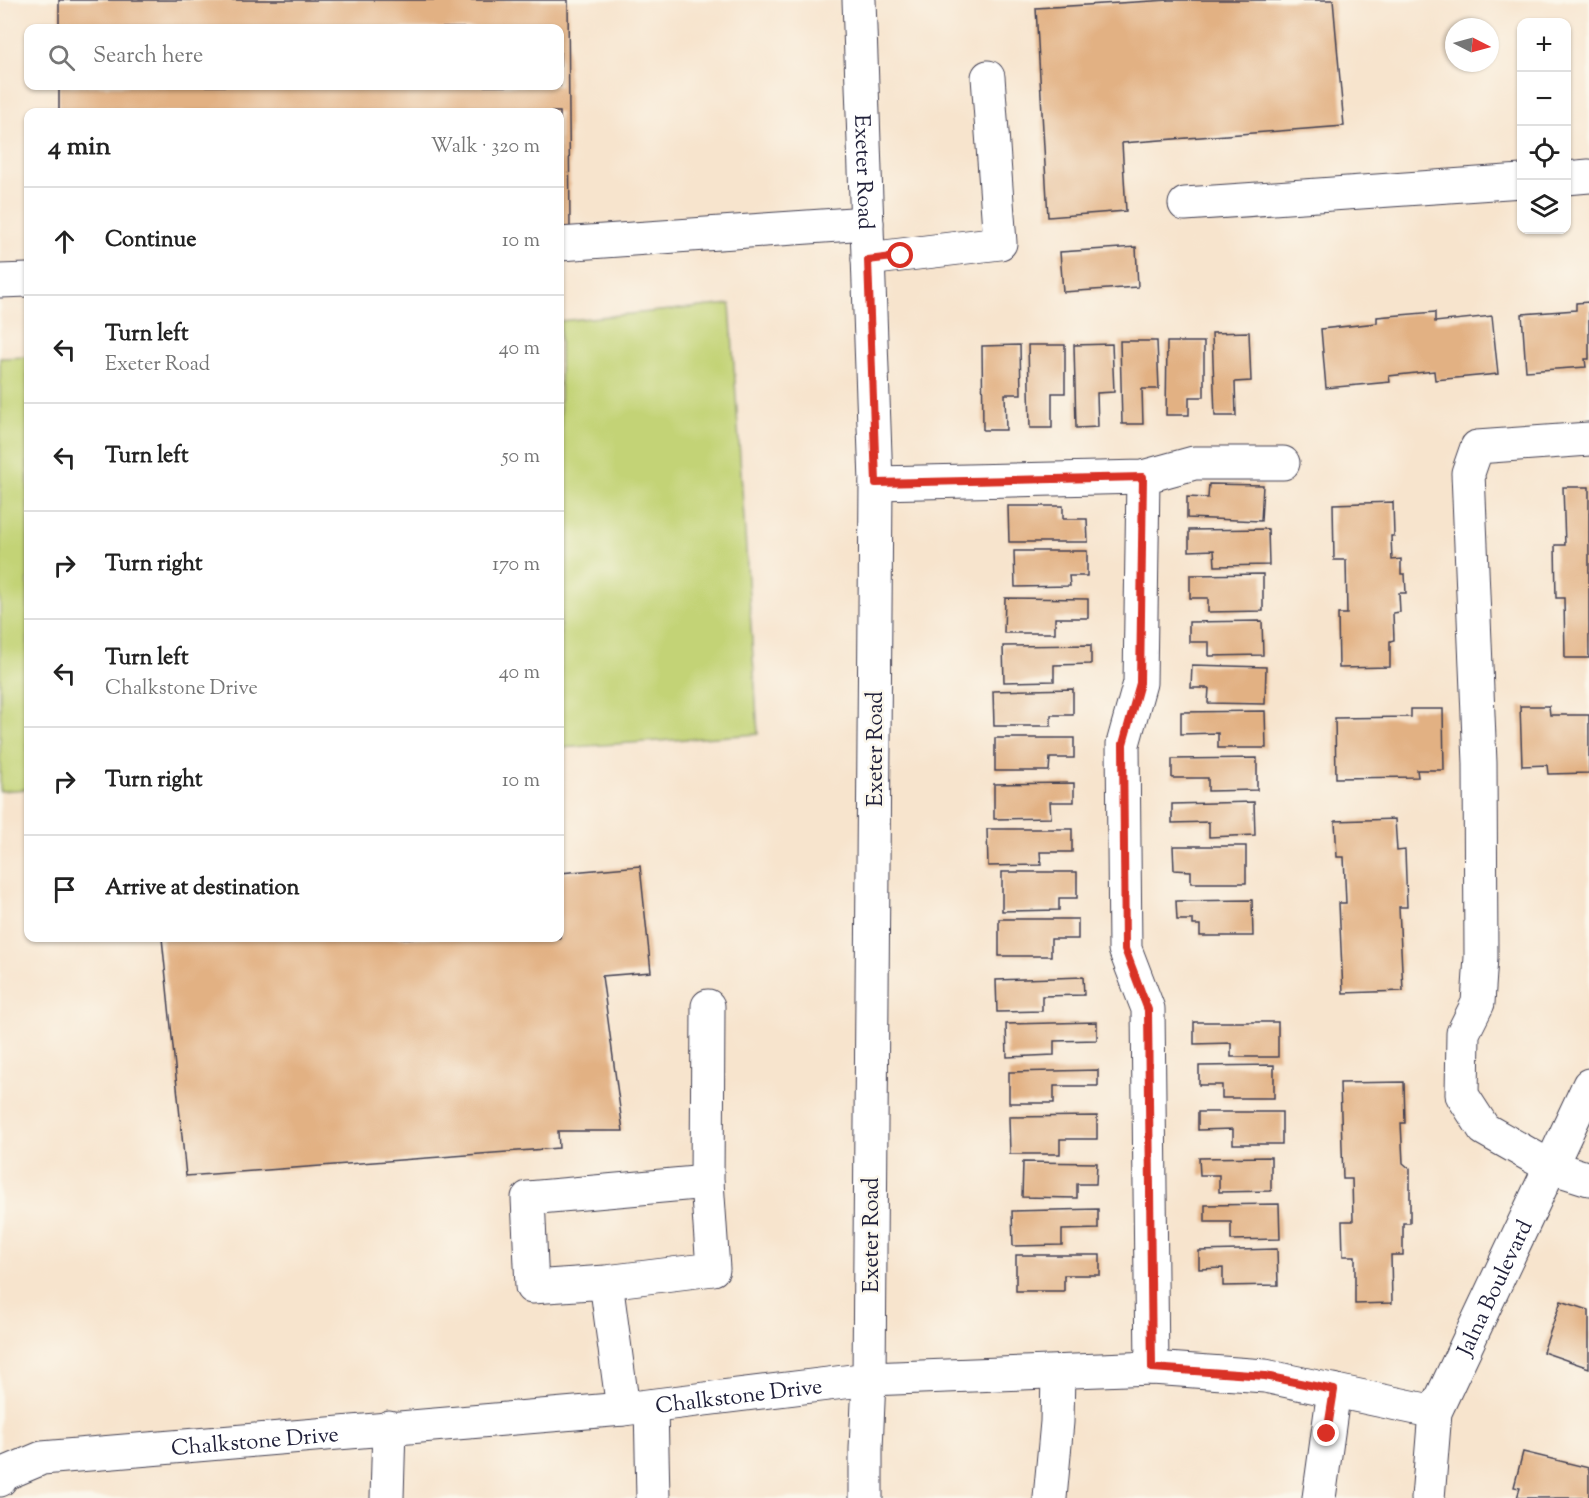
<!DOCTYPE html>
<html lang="en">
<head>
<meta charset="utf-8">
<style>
  :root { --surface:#fff; --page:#f2f2f2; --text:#222; --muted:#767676; --line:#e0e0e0 }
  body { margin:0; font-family:"Sorts Mill Goudy",serif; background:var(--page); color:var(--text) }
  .controls { position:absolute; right:18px; top:18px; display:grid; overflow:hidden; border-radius:12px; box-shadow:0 2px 4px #0004 }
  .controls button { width:54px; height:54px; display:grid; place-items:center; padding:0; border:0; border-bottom:2px solid var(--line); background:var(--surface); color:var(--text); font:30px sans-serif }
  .compass { position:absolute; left:1445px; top:18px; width:54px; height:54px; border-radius:50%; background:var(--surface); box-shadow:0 2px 4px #0004; rotate:96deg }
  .stop { position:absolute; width:18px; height:18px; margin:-14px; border:4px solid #d93025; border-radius:50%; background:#fff }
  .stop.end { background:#d93025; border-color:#fff; box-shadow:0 2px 6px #0008 }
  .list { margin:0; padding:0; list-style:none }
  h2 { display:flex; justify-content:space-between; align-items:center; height:78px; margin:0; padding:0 24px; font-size:26px }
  h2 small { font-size:20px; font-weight:400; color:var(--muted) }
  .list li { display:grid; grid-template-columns:39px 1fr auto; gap:18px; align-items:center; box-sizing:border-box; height:108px; padding:0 24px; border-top:2px solid var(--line) }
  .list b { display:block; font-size:22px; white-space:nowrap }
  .list p { margin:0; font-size:20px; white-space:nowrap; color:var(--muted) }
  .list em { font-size:20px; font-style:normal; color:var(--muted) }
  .icon { flex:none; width:33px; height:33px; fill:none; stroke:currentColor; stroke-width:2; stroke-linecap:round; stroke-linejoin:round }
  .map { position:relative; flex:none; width:1589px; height:1498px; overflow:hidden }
  .search { position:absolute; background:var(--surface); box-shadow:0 2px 4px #0004; left:24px; top:24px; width:540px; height:66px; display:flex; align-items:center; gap:15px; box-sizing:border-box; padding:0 21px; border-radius:12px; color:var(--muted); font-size:22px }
  .panel { position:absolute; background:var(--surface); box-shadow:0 2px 4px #0004; left:24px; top:108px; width:540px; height:834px; border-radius:12px }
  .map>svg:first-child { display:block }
  .green { fill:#c3d376; stroke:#727a58; stroke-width:1.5 }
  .building { fill:#e2b183 }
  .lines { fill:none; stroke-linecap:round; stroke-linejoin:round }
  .minor-casing { stroke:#423f51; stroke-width:35 }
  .major-casing { stroke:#423f51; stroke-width:35 }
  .minor { stroke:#fff; stroke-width:33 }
  .major { stroke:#fff; stroke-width:33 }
  .route { stroke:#d93025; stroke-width:8 }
  .labels { text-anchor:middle; stroke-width:5; stroke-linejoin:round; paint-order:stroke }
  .street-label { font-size:22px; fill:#22223b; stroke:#fbf7ec }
</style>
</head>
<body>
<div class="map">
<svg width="1589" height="1498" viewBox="0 0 1589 1498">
  <rect width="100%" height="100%" fill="#fbf7ec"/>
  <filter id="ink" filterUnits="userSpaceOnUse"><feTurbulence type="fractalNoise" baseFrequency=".0167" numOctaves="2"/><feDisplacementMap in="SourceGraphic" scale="12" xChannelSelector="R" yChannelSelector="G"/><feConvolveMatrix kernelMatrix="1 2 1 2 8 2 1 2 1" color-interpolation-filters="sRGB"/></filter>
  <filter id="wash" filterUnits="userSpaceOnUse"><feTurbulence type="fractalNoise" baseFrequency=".008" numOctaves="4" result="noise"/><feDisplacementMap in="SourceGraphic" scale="24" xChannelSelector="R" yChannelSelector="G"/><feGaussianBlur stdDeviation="1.35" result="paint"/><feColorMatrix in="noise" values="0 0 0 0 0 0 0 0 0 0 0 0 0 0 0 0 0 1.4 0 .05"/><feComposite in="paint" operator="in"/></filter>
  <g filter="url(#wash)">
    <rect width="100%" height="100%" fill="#f7e4cd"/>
    <g class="green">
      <path d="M730 304 758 734 560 748V321Z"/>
      <path d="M28 357V789L0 791V358Z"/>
    </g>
    <g id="blocks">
      <g class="building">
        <path d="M59 0H568L570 229H560V112H59V86H560V28H59Z"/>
        <path d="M1169 0H1333L1344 126 1122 143 1126 211 1048 217 1036 8Z"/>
        <path d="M1136 247 1138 287 1063 292 1060 252Z"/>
        <path d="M1589 302V359H1585L1586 367 1526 371 1522 314 1576 310V303Z"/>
        <path d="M1435 312V322L1492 316 1498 374 1435 380 1434 371 1389 376 1390 382 1326 388 1321 329 1377 323V317Z"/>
        <path d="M1249 332 1251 381 1235 382 1236 416H1215L1212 333Z"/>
        <path d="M1120 341H1157L1159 389H1142L1143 424H1122Z"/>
        <path d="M1167 342H1204V397H1189V415H1166Z"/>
        <path d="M1112 344 1114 392 1097 393 1098 427 1076 428 1074 345Z"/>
        <path d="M1020 345 1021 394H1005L1006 430H983L982 346Z"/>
        <path d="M1028 345H1065V393H1052V428H1030Z"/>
        <path d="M1209 484 1263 485 1261 521 1187 518V497L1208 498Z"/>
        <path d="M1563 487H1589V658H1565L1564 598H1556L1555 545H1565Z"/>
        <path d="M1393 502 1394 536H1391L1392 560 1401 559V574H1405L1406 593H1399L1400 612 1393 613 1394 640 1390 641V667L1339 668 1338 614H1347L1346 560H1334L1333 504Z"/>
        <path d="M1008 506H1063V519H1087L1088 542H1009Z"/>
        <path d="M1268 529 1269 565 1215 566 1214 550 1189 551V530Z"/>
        <path d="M1014 551H1087V576H1069L1070 586 1015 587Z"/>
        <path d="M1263 574V611L1208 612V598H1190V575Z"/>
        <path d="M1005 598 1088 599V618H1055V633H1004Z"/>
        <path d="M1262 621 1263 655 1209 656V642H1189V622Z"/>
        <path d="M1091 645V664L1054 665V681L1004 682 1003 646Z"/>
        <path d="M1192 665 1266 667 1265 704 1208 703 1209 688H1191Z"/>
        <path d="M1073 689V715H1051V726H994L993 691Z"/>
        <path d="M1520 706H1549L1550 715H1589V773L1548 774 1547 765 1522 766Z"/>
        <path d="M1411 709H1443L1444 770H1417L1418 777 1336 778 1335 718 1411 717Z"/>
        <path d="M1265 711 1266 748H1218V733L1181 734V712Z"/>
        <path d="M995 738H1074V758H1050L1049 771H995Z"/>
        <path d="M1257 758V790L1208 791V778H1172V759Z"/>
        <path d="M1074 783V802H1050L1051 818 994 819V784Z"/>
        <path d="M1254 802 1255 835 1209 837V822L1172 823V804Z"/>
        <path d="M1395 819 1397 851 1405 850 1407 907H1399L1403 991 1343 993 1339 903H1346L1344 857H1337L1335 821Z"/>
        <path d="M987 829H1072V852H1040L1041 865 988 866Z"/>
        <path d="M1173 846H1246V883H1191V871L1174 870Z"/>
        <path d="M640 866 651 972 602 976 623 1131H558L559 1148 186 1176 162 938H560V873Z"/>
        <path d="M1002 872H1077V898H1059V910L1002 911Z"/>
        <path d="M1252 900 1253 936H1200V925H1193V920H1177L1176 901Z"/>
        <path d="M999 919H1078V939H1051V956H999Z"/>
        <path d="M1083 977 1084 995 1042 996V1011L997 1012 996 980Z"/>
        <path d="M1097 1022V1040L1054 1041V1055L1007 1057 1006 1024Z"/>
        <path d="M1194 1022H1278V1057H1231V1043L1194 1044Z"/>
        <path d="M1274 1065V1098H1222V1085H1199V1066Z"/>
        <path d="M1098 1070V1086H1054V1103H1009V1072Z"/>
        <path d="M1404 1082 1405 1123H1401L1403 1163 1410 1169V1223H1403V1255H1391L1392 1303 1355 1304V1256H1343L1342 1221H1353L1352 1179H1343L1340 1083Z"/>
        <path d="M1198 1112H1282V1144H1233V1129L1198 1130Z"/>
        <path d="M1097 1116V1139H1060V1154H1010L1009 1117Z"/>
        <path d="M1271 1157V1191L1219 1192V1175H1200L1199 1158Z"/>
        <path d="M1023 1162 1097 1163 1096 1184H1077V1198L1022 1197Z"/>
        <path d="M1279 1204 1280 1239 1231 1240V1222H1205V1205Z"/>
        <path d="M1098 1209V1229L1062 1230V1245L1013 1246 1012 1211Z"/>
        <path d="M1277 1249 1278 1285 1223 1286V1268L1199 1269V1251Z"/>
        <path d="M1016 1255H1100V1275H1064V1291H1016Z"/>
        <path d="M1561 1301 1589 1310V1368L1543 1352Z"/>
        <path d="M1523 1452 1589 1468V1498H1517L1520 1488 1514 1487Z"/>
      </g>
    </g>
  </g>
  <g filter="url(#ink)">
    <use href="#blocks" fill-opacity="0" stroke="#423f51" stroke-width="1.5"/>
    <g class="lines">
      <g class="minor-casing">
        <g id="minor">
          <path d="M1566 178 1589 176"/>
          <path d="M1185 204 1522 181"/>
          <path d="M560 244 867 223"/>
          <path d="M868 259 1000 243 988 77"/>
          <path d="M0 281 28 280"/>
          <path d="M1589 439 1477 447 1468 473 1480 763 1481 957 1478 1003 1463 1033 1462 1095 1484 1129 1551 1167 1589 1179"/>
          <path d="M1143 477 1140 683 1123 744 1125 949 1148 1009 1152 1368"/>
          <path d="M876 483 1143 477 1194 463H1283"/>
          <path d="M707 1182 708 1006"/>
          <path d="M606 1282 713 1269 707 1182 528 1198 532 1287 606 1282 623 1409"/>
          <path d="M651 1406 653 1498"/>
          <path id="s1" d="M0 1480 4 1474 42 1458 623 1409 869 1379 1152 1368 1265 1376 1435 1412"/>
          <path d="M387 1498 389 1427"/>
          <path d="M1050 1498 1057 1422 1058 1372"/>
          <path d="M1319 1498 1334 1390"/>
          <path id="s2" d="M1428 1498 1435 1412 1589 1085"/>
        </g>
      </g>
      <g class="major-casing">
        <g id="major">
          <path id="s3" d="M859 0 876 483 869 1379 866 1449V1498"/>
        </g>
      </g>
      <use href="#minor" class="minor"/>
      <use href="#major" class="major"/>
    </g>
  </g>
  <g class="lines" filter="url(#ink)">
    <path class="route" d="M901 256 868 260 876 483 1143 477 1140 683 1123 744 1125 949 1148 1010 1152 1368 1265 1376 1334 1390 1327 1434"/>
  </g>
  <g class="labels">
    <g class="street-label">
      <text dy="8" stroke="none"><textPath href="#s3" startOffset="172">Exeter Road</textPath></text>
      <text transform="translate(874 749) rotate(-90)" y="8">Exeter Road</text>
      <text transform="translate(870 1235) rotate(-90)" y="8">Exeter Road</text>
      <text dy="8" stroke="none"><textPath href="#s2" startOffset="224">Jalna Boulevard</textPath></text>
      <text dy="8" stroke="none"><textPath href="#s1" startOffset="748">Chalkstone Drive</textPath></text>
      <text dy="8" stroke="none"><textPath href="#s1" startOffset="262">Chalkstone Drive</textPath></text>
    </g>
  </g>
</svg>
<div class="controls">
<button>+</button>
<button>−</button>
<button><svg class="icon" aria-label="locate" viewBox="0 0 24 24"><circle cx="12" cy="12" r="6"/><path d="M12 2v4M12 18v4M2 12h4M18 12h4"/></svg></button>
<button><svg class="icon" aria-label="layers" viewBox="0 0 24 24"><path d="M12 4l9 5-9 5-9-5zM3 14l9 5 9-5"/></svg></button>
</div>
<svg class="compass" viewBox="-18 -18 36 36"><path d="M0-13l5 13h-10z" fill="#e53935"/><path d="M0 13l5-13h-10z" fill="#767676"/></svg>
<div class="stop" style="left:901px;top:256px"></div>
<div class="stop end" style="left:1327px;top:1434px"></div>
<div class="search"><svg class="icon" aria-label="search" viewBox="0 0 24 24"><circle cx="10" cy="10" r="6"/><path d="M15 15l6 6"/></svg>Search here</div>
<section class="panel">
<h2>4 min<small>Walk · 320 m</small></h2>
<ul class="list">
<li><svg class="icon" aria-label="ahead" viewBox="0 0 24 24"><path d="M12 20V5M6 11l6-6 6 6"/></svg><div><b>Continue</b></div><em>10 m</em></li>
<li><svg class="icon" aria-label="left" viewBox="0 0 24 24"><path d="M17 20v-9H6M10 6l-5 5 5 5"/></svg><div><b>Turn left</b><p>Exeter Road</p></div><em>40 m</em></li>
<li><svg class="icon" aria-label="left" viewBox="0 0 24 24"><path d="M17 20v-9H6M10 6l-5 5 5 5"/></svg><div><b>Turn left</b></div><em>50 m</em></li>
<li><svg class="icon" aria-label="right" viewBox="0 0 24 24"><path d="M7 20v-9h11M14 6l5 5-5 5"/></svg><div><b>Turn right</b></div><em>170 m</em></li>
<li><svg class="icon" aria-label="left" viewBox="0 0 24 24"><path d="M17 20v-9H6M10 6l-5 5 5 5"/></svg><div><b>Turn left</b><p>Chalkstone Drive</p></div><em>40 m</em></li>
<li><svg class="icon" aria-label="right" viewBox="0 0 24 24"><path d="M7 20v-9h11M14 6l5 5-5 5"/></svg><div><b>Turn right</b></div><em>10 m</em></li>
<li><svg class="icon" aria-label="arrive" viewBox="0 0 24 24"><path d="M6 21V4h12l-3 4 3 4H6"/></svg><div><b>Arrive at destination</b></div></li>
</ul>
</section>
</div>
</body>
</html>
